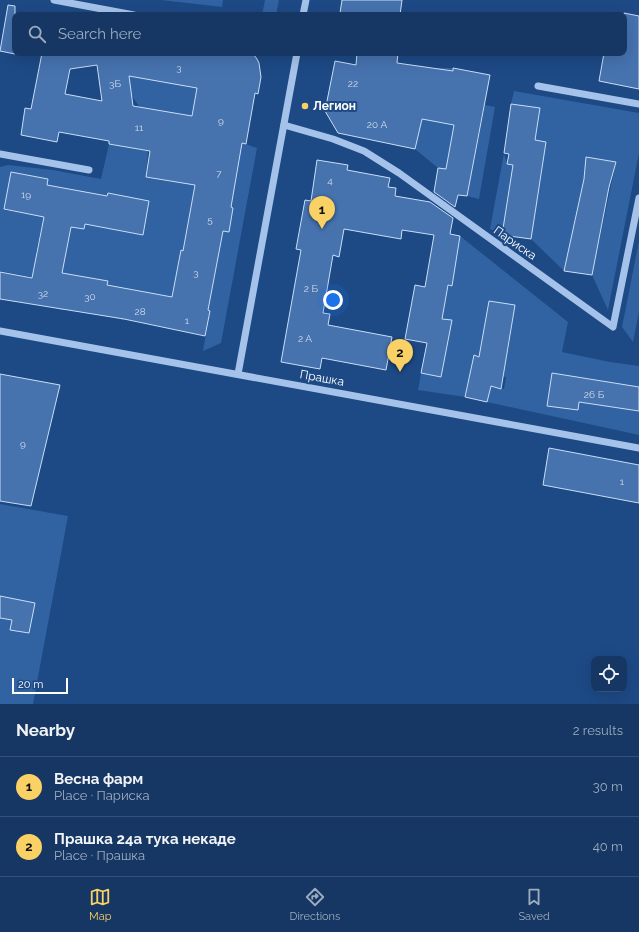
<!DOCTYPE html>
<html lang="en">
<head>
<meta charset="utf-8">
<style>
  :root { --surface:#163764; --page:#1f3f6a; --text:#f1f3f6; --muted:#9eacbf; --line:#355178; --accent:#fad164 }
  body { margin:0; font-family:Raleway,sans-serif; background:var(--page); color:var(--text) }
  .controls { position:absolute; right:12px; bottom:12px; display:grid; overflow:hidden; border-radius:8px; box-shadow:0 4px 16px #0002 }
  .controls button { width:36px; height:36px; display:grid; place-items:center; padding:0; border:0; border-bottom:1px solid var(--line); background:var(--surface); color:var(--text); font:20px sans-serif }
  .scale { position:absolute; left:12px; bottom:10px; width:56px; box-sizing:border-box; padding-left:4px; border:2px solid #fff; border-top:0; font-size:11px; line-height:14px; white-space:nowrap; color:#fff; -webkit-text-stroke:3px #1d4985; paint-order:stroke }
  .you { position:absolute; left:333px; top:300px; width:14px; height:14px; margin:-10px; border:3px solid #fff; border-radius:50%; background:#1a73e8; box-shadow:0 0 0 6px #1a73e833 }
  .badge { display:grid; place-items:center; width:26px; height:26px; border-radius:50%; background:var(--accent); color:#111; font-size:13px; font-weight:700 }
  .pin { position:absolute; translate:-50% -33px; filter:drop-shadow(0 1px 2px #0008) }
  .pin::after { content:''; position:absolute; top:21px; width:14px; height:12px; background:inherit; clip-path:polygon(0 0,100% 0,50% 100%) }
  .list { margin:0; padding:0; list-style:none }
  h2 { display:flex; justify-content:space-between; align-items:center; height:52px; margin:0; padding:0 16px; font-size:17px }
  h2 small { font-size:13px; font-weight:400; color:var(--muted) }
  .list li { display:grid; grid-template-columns:26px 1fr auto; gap:12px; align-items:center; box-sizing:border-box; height:60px; padding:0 16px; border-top:1px solid var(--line) }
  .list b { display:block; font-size:15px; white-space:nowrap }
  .list p { margin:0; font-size:13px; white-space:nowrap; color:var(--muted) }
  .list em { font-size:13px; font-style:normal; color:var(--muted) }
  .icon { flex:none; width:22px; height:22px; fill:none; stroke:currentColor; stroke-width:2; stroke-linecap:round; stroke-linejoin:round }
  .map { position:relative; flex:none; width:639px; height:704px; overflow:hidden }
  .search { position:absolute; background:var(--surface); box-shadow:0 4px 16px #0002; left:12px; right:12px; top:12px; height:44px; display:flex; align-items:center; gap:10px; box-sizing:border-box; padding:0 14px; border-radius:8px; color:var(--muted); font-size:15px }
  .sheet { height:172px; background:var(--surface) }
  nav { display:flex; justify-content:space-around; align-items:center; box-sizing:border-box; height:56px; border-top:1px solid var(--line); background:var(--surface); font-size:11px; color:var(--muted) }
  nav a { display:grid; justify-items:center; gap:2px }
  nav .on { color:var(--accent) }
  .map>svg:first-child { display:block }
  .green { fill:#3162a2; fill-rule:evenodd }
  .building { fill:#4672ae; stroke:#cadef8; fill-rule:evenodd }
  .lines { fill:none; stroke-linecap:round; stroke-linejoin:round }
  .minor { stroke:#a5c3ea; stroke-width:7 }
  .poi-dot { fill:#fad164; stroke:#1d4985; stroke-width:1.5 }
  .labels { text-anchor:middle; stroke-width:4; stroke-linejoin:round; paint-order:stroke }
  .number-label { font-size:10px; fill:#d1dceb }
  .poi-label { font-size:12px; font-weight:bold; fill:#fff; stroke:#1d4985; text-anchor:start }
  .street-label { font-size:12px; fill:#fff; stroke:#1d4985 }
</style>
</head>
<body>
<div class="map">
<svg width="639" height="704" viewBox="0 0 639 704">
  <rect width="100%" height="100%" fill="#1d4985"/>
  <g class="green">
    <path d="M161 0H223L222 7Z"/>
    <path d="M265 0H279L276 15H262Z"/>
    <path d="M128 68 198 88 189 134 246 144 257 148 221 343 203 351 210 311 130 289 124 320 101 315 107 282 73 310H60L64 283 0 271V167L8 165 53 170 101 179 109 144 148 151 146 177 173 181 177 156 150 151 164 141 131 95ZM11 172 48 179 41 216 5 210ZM91 193 84 229 55 224ZM108 193 149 201 143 235 102 227ZM192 201 233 208 229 232 223 231 221 242 186 236ZM42 226 70 231 64 259 36 253ZM181 250 211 256 217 263 212 289 175 282Z"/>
    <path d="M430 68H453L443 123 454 125 446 169 438 168 415 149 422 116Z"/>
    <path d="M514 91 639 113V153L608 310 592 275 616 162 586 157 584 179 564 271 531 239 546 142 535 140 540 109 511 104Z"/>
    <path d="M485 105 495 107 479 199 467 196Z"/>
    <path d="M504 153 507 164 513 165 502 235 490 229Z"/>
    <path d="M460 236 568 322 562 352 610 362 639 366V387L552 373 547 405 577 410 579 402 639 411V435L487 402 491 386 504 389 506 377 493 374 496 360 474 355 465 397 418 390 421 373 441 377 451 321 442 319 435 289 452 286ZM489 301 515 305 508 351 481 346Z"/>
    <path d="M639 241V312L633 342 622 327Z"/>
    <path d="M0 504 68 516 33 704H0Z"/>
  </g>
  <g class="building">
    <path d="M342 0H402L400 15H351L340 13Z"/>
    <path d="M8 5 15 6V54L0 51Z"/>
    <path d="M624 13 639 16V89L599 81 604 53H624Z"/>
    <path d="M42 53H247L254 55 257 59 259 63 261 77 258 94 255 93 246 144 242 143 231 207 233 208 229 232 223 231 208 310 210 311 205 336 124 319 0 299V272L32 278 44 217 4 209 11 172 48 179 47 185 107 196 108 193 149 201 143 235 85 224 84 229 71 227 62 273 108 281 107 285 172 297 181 250 183 251 195 185 146 177 150 151 109 144V141L59 132 57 142 21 135 25 108 31 109ZM97 65 102 101 65 94 70 69ZM129 76 197 88 192 116 133 106Z"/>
    <path d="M357 53H398L397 63 453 71V68L490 75 467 196 458 195 455 207 434 192 438 168 446 169 454 125 422 119 415 149 338 133 325 111 335 61 356 65Z"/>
    <path d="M511 104 540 108 535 140 546 142 531 239 502 235 513 165 507 164 509 154 504 153Z"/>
    <path d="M586 157 616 162 609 187 592 275 564 271 584 179Z"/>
    <path d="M317 160 348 165 347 170 390 178 388 187 396 188 395 196 430 202 453 218 450 234 460 236 452 286 448 285 442 319 452 320 441 377 421 373 427 343 405 339 415 285 425 287 434 235 402 230 401 239 344 229 339 257 333 255 323 313 330 314 328 325 392 337 386 370 322 358 320 369 281 362 301 250 296 249 305 200 311 201Z"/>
    <path d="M489 301 515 305 501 389 491 386 487 402 465 397 474 355 479 357Z"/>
    <path d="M552 373 639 387V411L579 402 578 410 547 406Z"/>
    <path d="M0 374 60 385 31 506 0 501Z"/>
    <path d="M549 448 639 465V503L543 485Z"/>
    <path d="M0 596 35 603 29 633 10 630 12 620 0 618Z"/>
  </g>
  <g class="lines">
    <g class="minor">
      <path d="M54 0 134 15"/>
      <path d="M303 15 306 0"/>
      <path d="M538 86 639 104"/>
      <path d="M284 125 333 139 364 151 399 173 613 327 639 198"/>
      <path d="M0 154 89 170"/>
      <path d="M0 331 639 448"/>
      <path d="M238 374 297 53"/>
    </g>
  </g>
  <circle class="poi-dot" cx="305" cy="106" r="4"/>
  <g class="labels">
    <g class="number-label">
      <text x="179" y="71">3</text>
      <text x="115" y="87">3Б</text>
      <text x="353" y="87">22</text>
      <text x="221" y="124">9</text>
      <text x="377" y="128">20 А</text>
      <text x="139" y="131">11</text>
      <text x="219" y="177">7</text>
      <text x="330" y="184">4</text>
      <text x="26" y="198">19</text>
      <text x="210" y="223">5</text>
      <text x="196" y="276">3</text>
      <text x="311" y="292">2 Б</text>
      <text x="43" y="297">32</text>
      <text x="90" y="300">30</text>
      <text x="140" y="315">28</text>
      <text x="187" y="324">1</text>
      <text x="305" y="342">2 А</text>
      <text x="594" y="398">26 Б</text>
      <text x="23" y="447">9</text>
      <text x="622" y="485">1</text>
    </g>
    <g class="poi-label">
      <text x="313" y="110">Легион</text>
    </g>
    <g class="street-label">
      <text transform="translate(515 243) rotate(35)" y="4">Париска</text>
      <text transform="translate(322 378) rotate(10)" y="4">Прашка</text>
    </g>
  </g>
</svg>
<div class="controls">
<button><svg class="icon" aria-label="locate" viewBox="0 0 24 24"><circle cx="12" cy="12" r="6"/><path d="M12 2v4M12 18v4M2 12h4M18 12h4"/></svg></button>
</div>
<div class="scale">20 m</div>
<div class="you"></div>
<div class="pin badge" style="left:322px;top:229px">1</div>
<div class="pin badge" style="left:400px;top:372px">2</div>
<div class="search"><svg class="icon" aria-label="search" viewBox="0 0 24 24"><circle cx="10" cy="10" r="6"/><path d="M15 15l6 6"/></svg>Search here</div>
</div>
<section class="sheet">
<h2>Nearby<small>2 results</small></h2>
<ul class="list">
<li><span class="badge">1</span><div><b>Весна фарм</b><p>Place · Париска</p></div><em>30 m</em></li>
<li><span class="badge">2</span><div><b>Прашка 24а тука некаде</b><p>Place · Прашка</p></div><em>40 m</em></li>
</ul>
</section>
<nav>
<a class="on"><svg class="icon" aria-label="map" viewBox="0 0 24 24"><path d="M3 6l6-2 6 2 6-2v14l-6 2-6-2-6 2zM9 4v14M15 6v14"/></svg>Map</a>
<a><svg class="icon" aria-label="directions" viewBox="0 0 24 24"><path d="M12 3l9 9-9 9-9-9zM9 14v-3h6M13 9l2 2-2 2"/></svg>Directions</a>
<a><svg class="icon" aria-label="saved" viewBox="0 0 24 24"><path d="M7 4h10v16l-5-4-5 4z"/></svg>Saved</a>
</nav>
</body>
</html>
